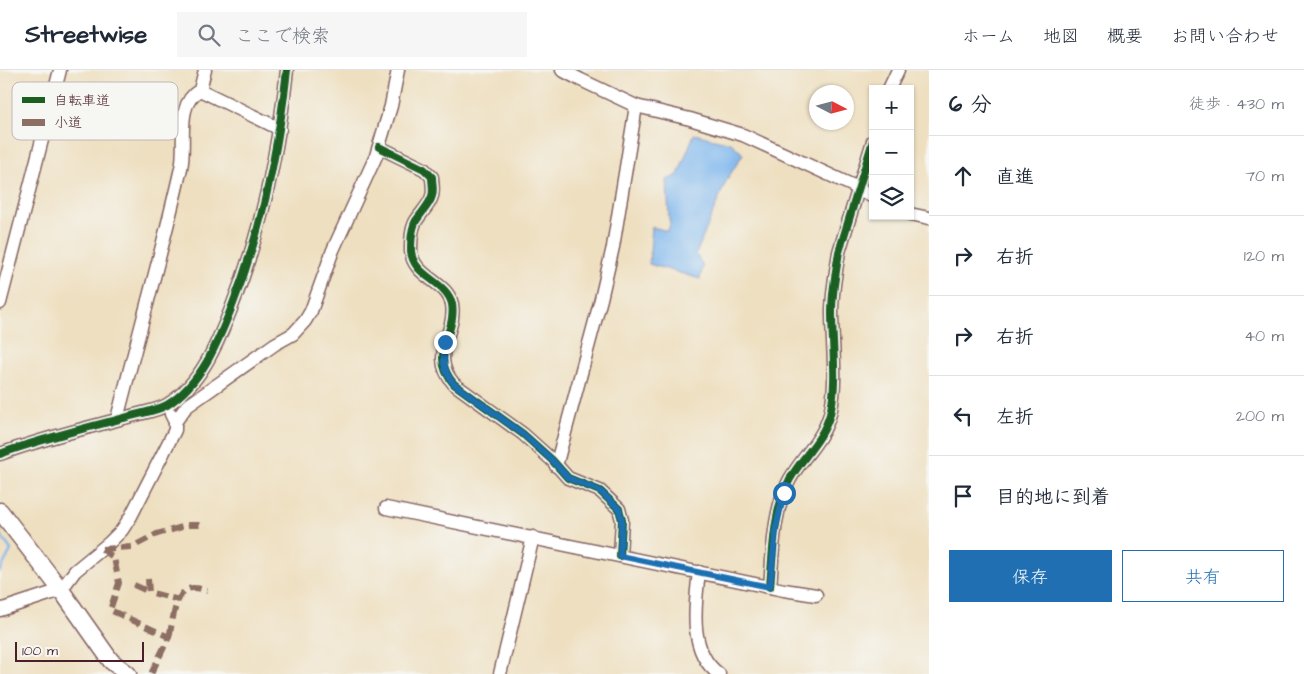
<!DOCTYPE html>
<html lang="ja">
<head>
<meta charset="utf-8">
<style>
  :root { --surface:#fff; --page:#f6f6f7; --text:#1f2937; --muted:#747a83; --line:#e0e1e3; --accent:#1f6fb2 }
  body { margin:0; font-family:"Architects Daughter","Klee One",sans-serif; background:var(--page); color:var(--text) }
  .controls { position:absolute; right:15px; top:15px; display:grid; overflow:hidden; border-radius:0px; box-shadow:0 1px 4px #0004 }
  .controls button { width:45px; height:45px; display:grid; place-items:center; padding:0; border:0; border-bottom:1px solid var(--line); background:var(--surface); color:var(--text); font:25px sans-serif }
  .compass { position:absolute; left:809px; top:15px; width:45px; height:45px; border-radius:50%; background:var(--surface); box-shadow:0 1px 4px #0004; rotate:96deg }
  .scale { position:absolute; left:15px; bottom:12px; width:129px; box-sizing:border-box; padding-left:5px; border:2px solid #4a1f2b; border-top:0; font-size:14px; line-height:18px; white-space:nowrap; color:#4a1f2b; -webkit-text-stroke:4px #f6f6f2; paint-order:stroke }
  .stop { position:absolute; width:15px; height:15px; margin:-11px; border:4px solid #1f6fb2; border-radius:50%; background:#fff }
  .stop.end { background:#1f6fb2; border-color:#fff; box-shadow:0 1px 5px #0008 }
  .list { margin:0; padding:0; list-style:none }
  h2 { display:flex; justify-content:space-between; align-items:center; height:65px; margin:0; padding:0 20px; font-size:21px }
  h2 small { font-size:16px; font-weight:400; color:var(--muted) }
  .list li { display:grid; grid-template-columns:32px 1fr auto; gap:15px; align-items:center; box-sizing:border-box; height:80px; padding:0 20px; border-top:1px solid var(--line) }
  .list b { display:block; font-size:19px; white-space:nowrap }
  .list em { font-size:16px; font-style:normal; color:var(--muted) }
  .actions { display:flex; gap:10px; padding:15px 20px }
  .actions a { flex:1; padding:11px 0; border:1px solid var(--accent); border-radius:0px; text-align:center; font-size:18px; color:var(--accent) }
  .actions .main { background:var(--accent); color:#fff }
  .icon { flex:none; width:28px; height:28px; fill:none; stroke:currentColor; stroke-width:2; stroke-linecap:round; stroke-linejoin:round }
  .map { position:relative; flex:none; width:929px; height:604px; overflow:hidden }
  header { display:flex; align-items:center; gap:30px; box-sizing:border-box; height:70px; padding:0 25px; background:var(--surface); border-bottom:1px solid var(--line) }
  header strong { font-size:24px }
  nav { display:flex; gap:28px; margin-inline-start:auto; font-size:18px }
  .search { width:350px; height:45px; background:var(--page); display:flex; align-items:center; gap:12px; box-sizing:border-box; padding:0 18px; border-radius:0px; color:var(--muted); font-size:19px }
  main { display:flex }
  aside { flex:1; background:var(--surface) }
  .map>svg:first-child { display:block }
  .water { fill:#7cb5ed; stroke:#636a8c }
  .lines { fill:none; stroke-linecap:round; stroke-linejoin:round }
  .stream { stroke:#7cb5ed; stroke-width:2.5 }
  .minor-casing { stroke:#83625f; stroke-width:15 }
  .major-casing { stroke:#83625f; stroke-width:19 }
  .minor { stroke:#fff; stroke-width:12 }
  .major { stroke:#fff; stroke-width:16 }
  .quiet { stroke:#8d6e63; stroke-width:6; stroke-dasharray:12 6; stroke-linecap:butt }
  .cycleway-casing { stroke:#f6f6f2; stroke-width:11 }
  .cycleway { stroke:#1b5e20; stroke-width:8 }
  .route { stroke:#1f6fb2; stroke-width:6 }
  .key { fill:#f6f6f2; stroke:#c2b6b6; stroke-width:1 }
  .key-label { font-size:14px; fill:#4a1f2b }
</style>
</head>
<body>
<header>
<strong>Streetwise</strong>
<div class="search"><svg class="icon" aria-label="search" viewBox="0 0 24 24"><circle cx="10" cy="10" r="6"/><path d="M15 15l6 6"/></svg>ここで検索</div>
<nav><a>ホーム</a><a>地図</a><a>概要</a><a>お問い合わせ</a></nav>
</header>
<main>
<div class="map">
<svg width="929" height="604" viewBox="0 0 929 604">
  <rect width="100%" height="100%" fill="#f6f6f2"/>
  <filter id="ink" filterUnits="userSpaceOnUse"><feTurbulence type="fractalNoise" baseFrequency=".02" numOctaves="2"/><feDisplacementMap in="SourceGraphic" scale="10" xChannelSelector="R" yChannelSelector="G"/><feConvolveMatrix kernelMatrix="1 2 1 2 8 2 1 2 1" color-interpolation-filters="sRGB"/></filter>
  <filter id="wash" filterUnits="userSpaceOnUse"><feTurbulence type="fractalNoise" baseFrequency=".0096" numOctaves="4" result="noise"/><feDisplacementMap in="SourceGraphic" scale="20" xChannelSelector="R" yChannelSelector="G"/><feGaussianBlur stdDeviation="1.12" result="paint"/><feColorMatrix in="noise" values="0 0 0 0 0 0 0 0 0 0 0 0 0 0 0 0 0 1.4 0 .05"/><feComposite in="paint" operator="in"/></filter>
  <g filter="url(#wash)">
    <rect width="100%" height="100%" fill="#eedfc0"/>
    <path class="water" d="M694 64 731 73 743 84 726 111 696 184 703 196 700 209 649 194 652 157 668 161 670 154 669 149 667 110 678 105Z"/>
    <g class="lines">
      <path class="stream" d="M0 464 11 480 0 501"/>
    </g>
  </g>
  <g filter="url(#ink)">
    <g class="lines">
      <g class="minor-casing">
        <g id="minor">
          <path d="M562 0 581 10 636 36 690 49 743 65 858 118 873 127"/>
          <path d="M889 19 898 0"/>
          <path d="M200 20 280 59"/>
          <path d="M379 77 424 99 432 107C432 113 434 121 432 126 430 134 422 142 418 148 411 156 411 171 411 181 413 207 447 211 452 234 457 263 428 285 454 314L523 364 552 390 568 408 600 421 619 439 622 450 620 486"/>
          <path d="M910 144 929 148"/>
          <path d="M0 233 60 0"/>
          <path d="M117 349C138 266 162 182 181 98 187 74 174 34 200 20L205 0"/>
          <path d="M175 352 186 337 275 274 293 264 305 251 311 241 333 180 376 86 391 36 398 0"/>
          <path d="M0 384C41 369 82 359 124 348 136 344 157 341 167 335 201 314 217 274 231 239 262 161 278 83 287 0"/>
          <path d="M556 396 601 229 613 177 636 36"/>
          <path d="M386 438 784 520 816 525"/>
          <path d="M699 502C695 535 688 582 719 604"/>
          <path d="M770 517C773 483 773 439 790 409 803 386 823 370 830 344 838 311 832 276 832 242 832 222 836 201 839 182L873 71"/>
          <path d="M0 540 61 520 75 501 109 473 122 460 131 446 175 360V352L171 344"/>
          <path d="M500 604 533 467"/>
        </g>
      </g>
      <g class="major-casing">
        <path id="major" d="M0 441 61 520 111 591 128 604"/>
      </g>
      <use href="#minor" class="minor"/>
      <use href="#major" class="major"/>
      <g class="quiet">
        <path d="M102 479 114 488 119 513 110 540 169 567 151 604"/>
        <path d="M102 479 132 477 157 464 189 455H205"/>
        <path d="M148 509 149 522 179 530"/>
        <path d="M134 515 149 522"/>
        <path d="M169 567C173 554 174 516 195 518 199 518 204 520 207 521"/>
      </g>
      <g class="cycleway-casing">
        <g id="cycleway">
          <path d="M379 77 424 99 432 107C432 113 434 121 432 126 430 134 422 142 418 148 411 156 411 171 411 181 413 207 447 211 452 234 457 263 428 285 454 314L523 364 552 390 568 408 600 421 619 439 622 450 620 486"/>
          <path d="M0 384C41 369 82 359 124 348 136 344 157 341 167 335 201 314 217 274 231 239 262 161 278 83 287 0"/>
          <path d="M770 517C773 483 773 439 790 409 803 386 823 370 830 344 838 311 832 276 832 242 832 222 836 201 839 182L873 71"/>
        </g>
      </g>
      <use href="#cycleway" class="cycleway"/>
    </g>
  </g>
  <g class="lines" filter="url(#ink)">
    <path class="route" d="M445 272C443 289 442 300 454 314L523 364 552 390 568 408 600 421 619 439 622 450 620 486 770 517 776 457 784 423"/>
  </g>
  <rect x="12" y="12" width="166" height="58" rx="8" class="key"/>
  <rect x="22" y="27" width="23" height="6" fill="#1b5e20"/>
  <rect x="22" y="49" width="23" height="7" fill="#8d6e63"/>
  <g class="key-label">
    <text x="54" y="35">自転車道</text>
    <text x="54" y="57">小道</text>
  </g>
</svg>
<div class="controls">
<button>+</button>
<button>−</button>
<button><svg class="icon" aria-label="layers" viewBox="0 0 24 24"><path d="M12 4l9 5-9 5-9-5zM3 14l9 5 9-5"/></svg></button>
</div>
<svg class="compass" viewBox="-18 -18 36 36"><path d="M0-13l5 13h-10z" fill="#e53935"/><path d="M0 13l5-13h-10z" fill="#747a83"/></svg>
<div class="scale">100 m</div>
<div class="stop" style="left:784px;top:423px"></div>
<div class="stop end" style="left:445px;top:272px"></div>
</div>
<aside>
<h2>6 分<small>徒歩 · 430 m</small></h2>
<ul class="list">
<li><svg class="icon" aria-label="ahead" viewBox="0 0 24 24"><path d="M12 20V5M6 11l6-6 6 6"/></svg><div><b>直進</b></div><em>70 m</em></li>
<li><svg class="icon" aria-label="right" viewBox="0 0 24 24"><path d="M7 20v-9h11M14 6l5 5-5 5"/></svg><div><b>右折</b></div><em>120 m</em></li>
<li><svg class="icon" aria-label="right" viewBox="0 0 24 24"><path d="M7 20v-9h11M14 6l5 5-5 5"/></svg><div><b>右折</b></div><em>40 m</em></li>
<li><svg class="icon" aria-label="left" viewBox="0 0 24 24"><path d="M17 20v-9H6M10 6l-5 5 5 5"/></svg><div><b>左折</b></div><em>200 m</em></li>
<li><svg class="icon" aria-label="arrive" viewBox="0 0 24 24"><path d="M6 21V4h12l-3 4 3 4H6"/></svg><div><b>目的地に到着</b></div></li>
</ul>
<div class="actions"><a class="main">保存</a><a>共有</a></div>
</aside>
</main>
</body>
</html>
